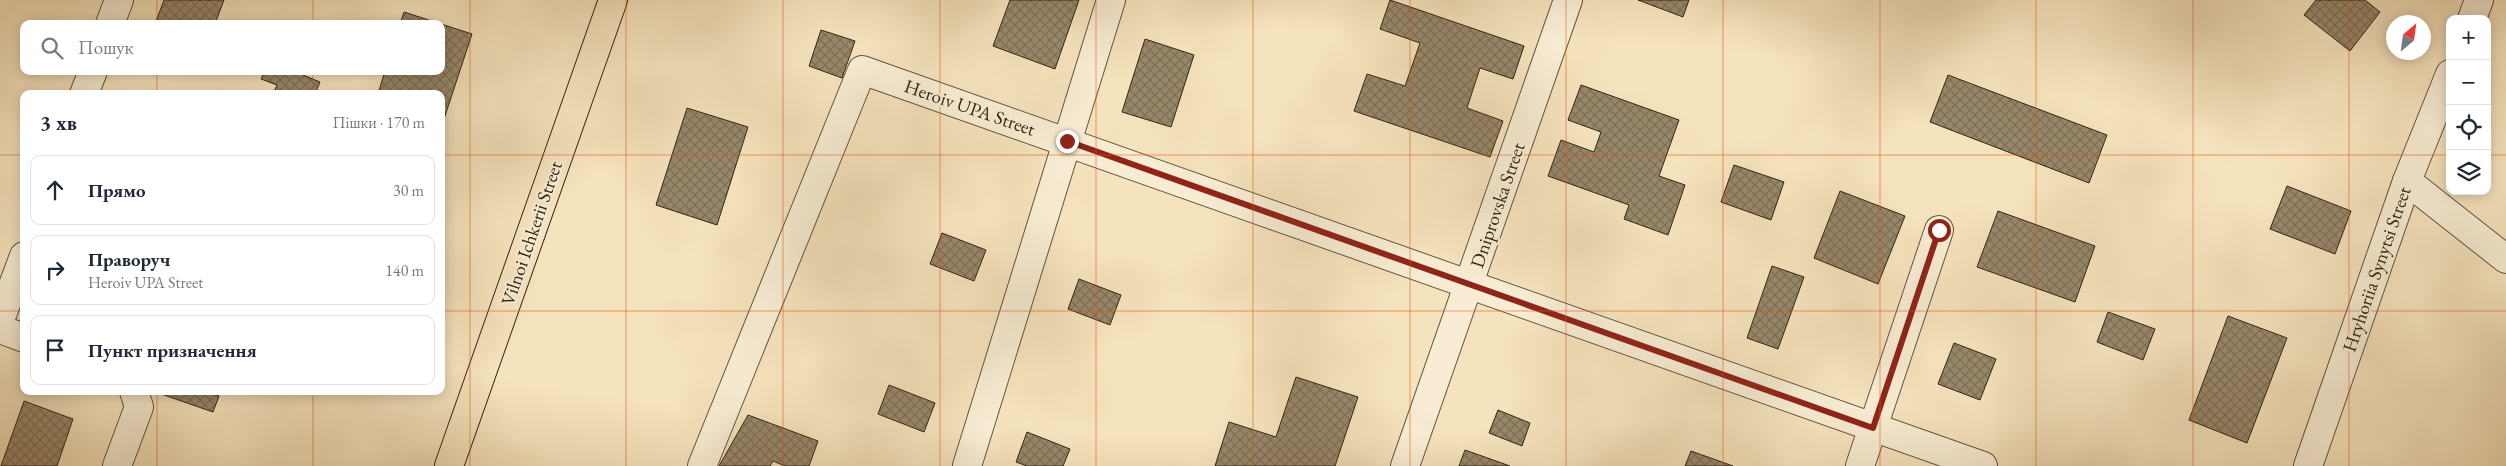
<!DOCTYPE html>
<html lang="uk">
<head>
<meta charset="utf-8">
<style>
  :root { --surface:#fff; --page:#f6f6f7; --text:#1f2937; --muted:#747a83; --line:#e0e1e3 }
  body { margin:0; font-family:"EB Garamond",serif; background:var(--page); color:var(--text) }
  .controls { position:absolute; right:15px; top:15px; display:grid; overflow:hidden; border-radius:10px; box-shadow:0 2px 12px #0003 }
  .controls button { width:45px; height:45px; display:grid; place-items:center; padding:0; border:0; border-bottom:1px solid var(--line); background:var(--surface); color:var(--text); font:25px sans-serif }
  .compass { position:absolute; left:2386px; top:15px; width:45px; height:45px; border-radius:50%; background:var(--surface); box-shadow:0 2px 12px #0003; rotate:29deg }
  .stop { position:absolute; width:15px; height:15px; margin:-11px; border:4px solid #8f2418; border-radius:50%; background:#fff }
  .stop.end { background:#8f2418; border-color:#fff; box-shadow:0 1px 5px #0008 }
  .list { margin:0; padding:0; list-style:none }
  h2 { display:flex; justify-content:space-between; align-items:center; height:65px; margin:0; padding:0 20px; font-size:21px }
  h2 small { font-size:16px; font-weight:400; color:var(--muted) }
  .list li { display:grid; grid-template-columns:32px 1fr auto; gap:15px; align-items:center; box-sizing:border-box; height:70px; margin:0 10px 10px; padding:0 10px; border:1px solid var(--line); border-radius:10px }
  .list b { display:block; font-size:19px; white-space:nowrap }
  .list p { margin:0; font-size:16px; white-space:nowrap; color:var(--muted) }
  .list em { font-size:16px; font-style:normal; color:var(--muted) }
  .icon { flex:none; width:28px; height:28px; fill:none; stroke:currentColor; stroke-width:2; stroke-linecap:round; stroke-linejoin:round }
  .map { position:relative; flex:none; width:2506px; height:466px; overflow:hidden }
  .search { position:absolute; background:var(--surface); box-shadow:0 2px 12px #0003; left:20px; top:20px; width:425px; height:55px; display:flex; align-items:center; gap:12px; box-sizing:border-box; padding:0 18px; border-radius:10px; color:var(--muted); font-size:19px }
  .panel { position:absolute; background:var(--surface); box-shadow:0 2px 12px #0003; left:20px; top:90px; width:425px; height:305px; border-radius:10px }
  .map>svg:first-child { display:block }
  .building { fill:url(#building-cross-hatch); stroke:#342513 }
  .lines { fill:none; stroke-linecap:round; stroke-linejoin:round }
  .minor-casing { stroke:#64543e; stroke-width:30 }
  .major-casing { stroke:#342513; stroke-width:30 }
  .minor { stroke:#f8edd4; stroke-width:28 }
  .major { stroke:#f5e3bd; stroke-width:28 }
  .route { stroke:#8f2418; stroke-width:6 }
  .grid { fill:none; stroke:#df560c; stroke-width:1; stroke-opacity:0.55 }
  .labels { text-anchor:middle; stroke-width:4; stroke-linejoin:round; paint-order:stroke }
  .street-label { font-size:19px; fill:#342513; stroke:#f8edd4 }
</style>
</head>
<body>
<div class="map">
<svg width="2506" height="466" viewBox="0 0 2506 466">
  <defs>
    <pattern id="building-cross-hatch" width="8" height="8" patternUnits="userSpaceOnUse" patternTransform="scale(1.25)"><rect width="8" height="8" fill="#98886b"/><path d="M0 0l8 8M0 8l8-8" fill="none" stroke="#7d6f57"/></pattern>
  </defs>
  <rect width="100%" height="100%" fill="#f5e3bd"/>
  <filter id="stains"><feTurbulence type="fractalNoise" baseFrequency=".004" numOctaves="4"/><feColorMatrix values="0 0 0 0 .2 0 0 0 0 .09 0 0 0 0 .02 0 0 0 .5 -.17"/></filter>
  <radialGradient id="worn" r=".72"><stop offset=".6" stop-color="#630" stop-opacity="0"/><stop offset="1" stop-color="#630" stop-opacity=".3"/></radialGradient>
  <g class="building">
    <path d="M164 0H224L215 24H155Z"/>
    <path d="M1010 0H1079L1055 69 993 46Z"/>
    <path d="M1390 0 1524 46 1513 79 1480 68 1467 108 1503 121 1490 157 1354 111 1367 74 1405 86 1420 43 1380 29Z"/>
    <path d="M1638 0H1689L1683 17Z"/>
    <path d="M2316 0H2365L2380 12 2350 51 2304 15Z"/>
    <path d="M404 12 441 24H400Z"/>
    <path d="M441 24 472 34 441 128V94H378L385 71H441Z"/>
    <path d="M821 30 855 41 842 78 809 66Z"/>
    <path d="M1145 39 1194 55 1171 127 1122 112Z"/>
    <path d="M265 71H293L320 82 315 94H273L277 85 261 79Z"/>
    <path d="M1948 75 2107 135 2089 183 1930 122Z"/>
    <path d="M1581 85 1679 120 1659 176 1685 185 1668 235 1624 219 1629 205 1548 176 1561 140 1594 152 1601 132 1568 120Z"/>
    <path d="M687 108 748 127 717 225 656 205Z"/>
    <path d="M1734 165 1784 182 1771 220 1721 202Z"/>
    <path d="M2287 186 2351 211 2335 254 2270 229Z"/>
    <path d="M1840 191 1905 216 1878 284 1814 258Z"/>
    <path d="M1998 211 2095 246 2075 302 1977 267Z"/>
    <path d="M942 233 986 250 974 281 930 264Z"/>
    <path d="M1772 266 1804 277 1778 349 1747 338Z"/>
    <path d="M1079 279 1121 295 1110 325 1068 309Z"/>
    <path d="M2108 312 2155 329 2143 360 2097 342Z"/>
    <path d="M2228 316 2287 338 2247 443 2189 420Z"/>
    <path d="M1954 343 1996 359 1980 400 1938 384Z"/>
    <path d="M1296 377 1358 397 1335 466H1215L1229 422 1276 437Z"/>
    <path d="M889 385 935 403 924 432 878 414Z"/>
    <path d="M165 391H206L219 396 213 412 164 395Z"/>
    <path d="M24 401 73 419 57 466H1Z"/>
    <path d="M1498 410 1530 423 1522 446 1489 433Z"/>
    <path d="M748 415 818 441 809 466H785L773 461 770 466H719Z"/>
    <path d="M1027 432 1070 449 1063 466H1027L1016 462Z"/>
    <path d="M1465 450 1510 466H1459Z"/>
    <path d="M1691 451 1733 466H1685Z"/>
  </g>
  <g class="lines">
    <g class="minor-casing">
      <g id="minor">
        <path d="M2472 19 2479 0"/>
        <path d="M110 24 119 0"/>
        <path d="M84 94 93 71"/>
        <path d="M2407 181 2506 259"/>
        <path d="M0 320 24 256"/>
        <path d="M0 329 24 338"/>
        <path d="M117 466 139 407 134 391"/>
        <path d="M702 466 862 70 1983 466"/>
        <path d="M967 466 1111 0"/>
        <path d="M1405 466 1568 0"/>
        <path d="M1860 466 1939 230"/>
        <path d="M2308 466 2407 181 2450 74"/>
      </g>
    </g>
    <g class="major-casing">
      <path id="major" d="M449 466 613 0"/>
    </g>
    <use href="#minor" class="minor"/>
    <use href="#major" class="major"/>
  </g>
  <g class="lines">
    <path class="route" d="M1067 141 1873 428 1939 230"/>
  </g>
  <path class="grid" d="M157 0V24M313 0V24M470 0V466M626 0V466M783 0V466M940 0V466M1096 0V466M1253 0V466M1410 0V466M1566 0V466M1723 0V466M1880 0V466M2036 0V466M2193 0V466M2349 0V466M157 71V94M313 71V94M0 155H24M441 155H2450M2487 155H2506M0 311H24M441 311H2506M157 391V466M313 391V466"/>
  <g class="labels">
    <g class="street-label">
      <text transform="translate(970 107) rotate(19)" y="7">Heroiv UPA Street</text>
      <text transform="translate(1497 205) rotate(-71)" y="7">Dniprovska Street</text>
      <text transform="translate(531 233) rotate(-71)" y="7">Vilnoi Ichkerii Street</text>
      <text transform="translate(2376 269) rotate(-71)" y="7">Hryhoriia Synytsi Street</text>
    </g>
  </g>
  <rect width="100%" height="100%" filter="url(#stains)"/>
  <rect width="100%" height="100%" fill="url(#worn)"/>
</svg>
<div class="controls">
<button>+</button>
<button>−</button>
<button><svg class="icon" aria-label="locate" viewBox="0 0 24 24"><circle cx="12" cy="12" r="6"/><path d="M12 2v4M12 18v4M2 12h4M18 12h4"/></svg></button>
<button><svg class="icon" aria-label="layers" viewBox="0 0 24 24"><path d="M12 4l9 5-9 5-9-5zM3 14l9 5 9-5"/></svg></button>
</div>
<svg class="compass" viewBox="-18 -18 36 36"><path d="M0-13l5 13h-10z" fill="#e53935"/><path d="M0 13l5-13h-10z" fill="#747a83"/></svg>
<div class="stop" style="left:1939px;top:230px"></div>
<div class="stop end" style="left:1067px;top:141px"></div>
<div class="search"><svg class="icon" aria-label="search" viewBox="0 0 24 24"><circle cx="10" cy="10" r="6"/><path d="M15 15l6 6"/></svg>Пошук</div>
<section class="panel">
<h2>3 хв<small>Пішки · 170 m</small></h2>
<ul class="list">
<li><svg class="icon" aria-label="ahead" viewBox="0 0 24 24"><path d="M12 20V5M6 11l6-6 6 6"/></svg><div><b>Прямо</b></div><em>30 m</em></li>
<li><svg class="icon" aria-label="right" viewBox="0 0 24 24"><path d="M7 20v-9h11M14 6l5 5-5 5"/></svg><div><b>Праворуч</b><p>Heroiv UPA Street</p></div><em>140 m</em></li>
<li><svg class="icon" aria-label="arrive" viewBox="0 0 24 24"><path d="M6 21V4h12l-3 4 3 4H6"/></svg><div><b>Пункт призначення</b></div></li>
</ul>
</section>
</div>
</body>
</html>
